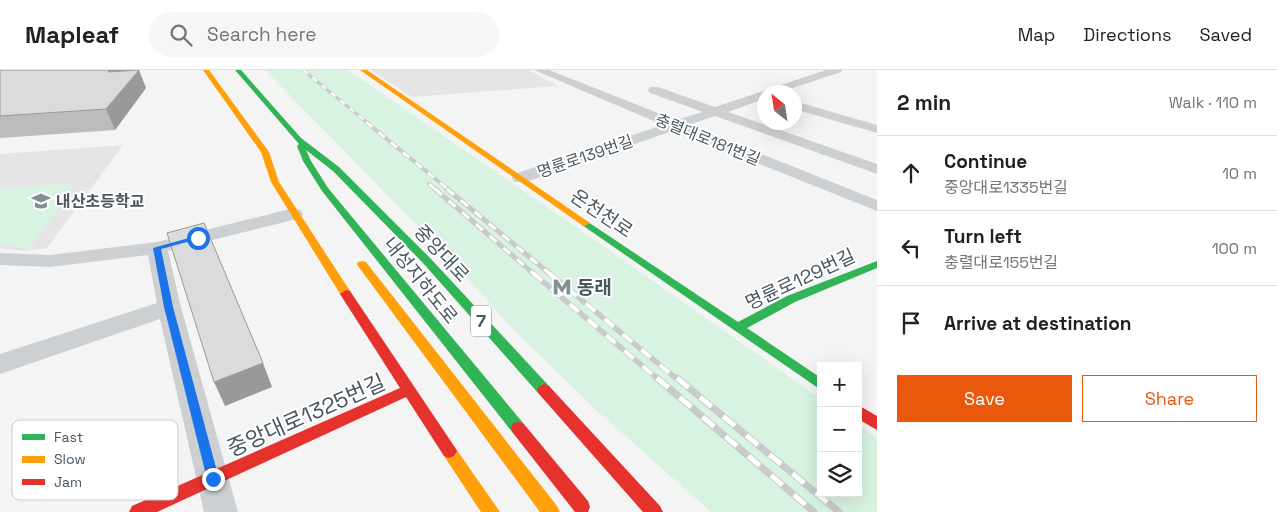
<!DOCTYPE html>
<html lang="en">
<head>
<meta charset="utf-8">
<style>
  :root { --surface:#fff; --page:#f6f6f6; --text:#202124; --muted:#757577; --line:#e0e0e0; --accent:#ea580c }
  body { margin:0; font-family:"Space Grotesk","Noto Sans KR",sans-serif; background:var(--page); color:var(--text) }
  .controls { position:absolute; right:15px; bottom:15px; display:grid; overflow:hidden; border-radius:0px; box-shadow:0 5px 20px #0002 }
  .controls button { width:45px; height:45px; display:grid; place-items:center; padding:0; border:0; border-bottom:1px solid var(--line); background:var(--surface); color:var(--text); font:25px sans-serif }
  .compass { position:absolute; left:757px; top:15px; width:45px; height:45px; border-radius:50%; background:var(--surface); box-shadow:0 5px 20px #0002; rotate:330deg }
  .stop { position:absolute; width:15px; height:15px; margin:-11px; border:4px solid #1a73e8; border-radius:50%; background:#fff }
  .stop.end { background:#1a73e8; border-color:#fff; box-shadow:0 1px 5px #0008 }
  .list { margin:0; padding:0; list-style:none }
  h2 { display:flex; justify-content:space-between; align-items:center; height:65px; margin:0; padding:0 20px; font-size:21px }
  h2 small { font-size:16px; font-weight:400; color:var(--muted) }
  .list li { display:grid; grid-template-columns:32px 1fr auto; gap:15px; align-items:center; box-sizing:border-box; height:75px; padding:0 20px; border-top:1px solid var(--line) }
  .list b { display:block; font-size:19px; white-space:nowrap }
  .list p { margin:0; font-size:16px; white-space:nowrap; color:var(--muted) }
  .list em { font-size:16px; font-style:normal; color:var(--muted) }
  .actions { display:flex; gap:10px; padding:15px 20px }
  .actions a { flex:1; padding:11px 0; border:1px solid var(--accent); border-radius:0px; text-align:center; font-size:18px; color:var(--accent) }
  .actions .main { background:var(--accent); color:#fff }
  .icon { flex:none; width:28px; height:28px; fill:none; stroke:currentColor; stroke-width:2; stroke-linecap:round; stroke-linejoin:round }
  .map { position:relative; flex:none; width:877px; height:442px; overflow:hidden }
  header { display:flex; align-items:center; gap:30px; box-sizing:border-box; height:70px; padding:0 25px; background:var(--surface); border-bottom:1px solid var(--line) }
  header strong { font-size:24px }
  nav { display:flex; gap:28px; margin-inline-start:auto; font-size:18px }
  .search { width:350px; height:45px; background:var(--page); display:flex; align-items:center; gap:12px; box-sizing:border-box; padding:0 18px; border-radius:28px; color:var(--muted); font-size:19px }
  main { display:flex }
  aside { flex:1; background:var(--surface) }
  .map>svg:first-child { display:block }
  .education { fill:#e5e5e6 }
  .green { fill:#d8f3e1 }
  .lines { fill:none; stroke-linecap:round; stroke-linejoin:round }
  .street { fill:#cdd0d2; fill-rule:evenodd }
  .fast { fill:#30b455; fill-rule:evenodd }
  .slow { fill:#ff9f0a; fill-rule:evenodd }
  .jam { fill:#e5322d; fill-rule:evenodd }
  .rail-far4-casing { stroke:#c9cacc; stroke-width:3 }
  .rail-far3-casing { stroke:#c9cacc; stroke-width:4 }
  .rail-far2-casing { stroke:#c9cacc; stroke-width:5 }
  .rail-far1-casing { stroke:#c9cacc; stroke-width:5.5 }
  .rail-casing { stroke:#c9cacc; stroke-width:7 }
  .rail-far4 { stroke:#fff; stroke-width:2; stroke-dasharray:6; stroke-linecap:butt }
  .rail-far3 { stroke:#fff; stroke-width:2.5; stroke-dasharray:8; stroke-linecap:butt }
  .rail-far2 { stroke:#fff; stroke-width:3; stroke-dasharray:9; stroke-linecap:butt }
  .rail-far1 { stroke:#fff; stroke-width:4; stroke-dasharray:12; stroke-linecap:butt }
  .rail { stroke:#fff; stroke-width:5; stroke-dasharray:15; stroke-linecap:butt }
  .wall { fill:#bbbcbd }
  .shaded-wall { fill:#99999a }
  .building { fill:#dadbdc; stroke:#99999a }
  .route { fill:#1a73e8 }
  .labels { text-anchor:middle; stroke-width:4; stroke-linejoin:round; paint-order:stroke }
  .far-street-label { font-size:16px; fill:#495761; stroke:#fff }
  .far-poi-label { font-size:16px; font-weight:bold; fill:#495761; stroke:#fff; text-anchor:start }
  .shield { fill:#fff; stroke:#808990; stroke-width:1 }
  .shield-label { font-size:18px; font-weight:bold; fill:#495761 }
  .street-label { font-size:19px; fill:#495761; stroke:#fff }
  .poi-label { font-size:19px; font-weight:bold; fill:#495761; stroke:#fff; text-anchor:start }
  .near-street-label { font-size:22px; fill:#495761; stroke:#fff }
  .key { fill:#fff; stroke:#c8cdd0; stroke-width:1 }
  .key-label { font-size:14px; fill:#495761 }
</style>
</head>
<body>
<header>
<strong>Mapleaf</strong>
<div class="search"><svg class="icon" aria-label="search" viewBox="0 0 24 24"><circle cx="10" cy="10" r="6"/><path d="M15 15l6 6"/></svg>Search here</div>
<nav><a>Map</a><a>Directions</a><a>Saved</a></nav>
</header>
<main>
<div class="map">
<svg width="877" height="442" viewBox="0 0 877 442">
  <rect width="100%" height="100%" fill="#f4f4f4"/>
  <g class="education">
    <path d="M371 0H529L558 16 412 27Z"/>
    <path d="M123 75 47 178 25 181 0 178V84Z"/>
  </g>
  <g class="green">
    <path d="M265 0H348L602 175 821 329V423H858V355L877 368V442H711L595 339 511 257 453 192Z"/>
    <path d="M76 113 30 179 0 173V119Z"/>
  </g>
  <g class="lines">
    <g class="street">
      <path d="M534 0H549L676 50 703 42 650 23 648 20 650 17H658L715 37 826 0H842L841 2 781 22H764V29L728 42 877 94V104L715 46 688 55 877 130V141L675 60 526 112H514L512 108 514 104 663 55Z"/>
      <path d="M794 31 877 55V63L794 39Z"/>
      <path d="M294 138 301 140 303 144 301 148 168 181 181 237 238 442H204L160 249 0 304V284L157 233 148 185 50 197 0 195V183L50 185 157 172Z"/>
    </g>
    <g class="fast">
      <path d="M235 0H241L301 68 339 97 431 189 549 316 551 320 549 324 544 326 539 324 423 193 333 101 306 80 311 91 328 118 523 353 525 358 523 363 518 364 513 363 322 121 303 91 297 76 299 74Z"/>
      <path d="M585 150 738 252 787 226 877 191V198L795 232 747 258 821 308V320L582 155 580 153Z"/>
    </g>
    <g class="slow">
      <path d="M203 0H209L269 82 279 112 352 224 350 227H342L271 112 261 82Z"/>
      <path d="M360 0H367L590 153 585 156 582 155Z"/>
      <path d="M362 191 366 192 557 436 560 442H540L358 196 357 194 358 192Z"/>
      <path d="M449 374 454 376 500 442H481L444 386 441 381 444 376Z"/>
    </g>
    <g class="jam">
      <path d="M346 220 350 221 454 376 457 381 454 386 449 388 444 386 406 327 157 442H129L132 436 400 318 340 224Z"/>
      <path d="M544 314 549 316 660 436 663 442H643L539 324 537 320 539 316Z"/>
      <path d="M858 335 877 346V360L858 349Z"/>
      <path d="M518 352 523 353 588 431 590 437 588 442H575L513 363 511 358 513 353Z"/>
    </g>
    <g class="rail-far4-casing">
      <path id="rail-far4" d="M303 0 368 53"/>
    </g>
    <g class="rail-far3-casing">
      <g id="rail-far3">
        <path d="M366 52 449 120"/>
        <path d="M429 114 436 120"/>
      </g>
    </g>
    <g class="rail-far2-casing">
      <g id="rail-far2">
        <path d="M435 119 534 204"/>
        <path d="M447 119 550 204"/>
      </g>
    </g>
    <g class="rail-far1-casing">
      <g id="rail-far1">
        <path d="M533 203 659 310"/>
        <path d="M549 203 678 310"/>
      </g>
    </g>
    <g class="rail-casing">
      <g id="rail">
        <path d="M657 308 814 442"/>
        <path d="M677 308 839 442"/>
      </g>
    </g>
    <use href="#rail-far4" class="rail-far4"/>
    <use href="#rail-far3" class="rail-far3"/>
    <use href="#rail-far2" class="rail-far2"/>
    <use href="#rail-far1" class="rail-far1"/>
    <use href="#rail" class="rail"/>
  </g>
  <path class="wall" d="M0 0 146 18 115 60 0 68Z"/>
  <g class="shaded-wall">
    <path d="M109 0H134L108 2Z"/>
    <path d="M139 0 146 18 115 60 106 39Z"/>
    <path d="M263 293 272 317 225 336 214 312Z"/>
  </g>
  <g class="building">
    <path d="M0 0H109L108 2 139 0 106 39 0 46Z"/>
    <path d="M204 153 263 293 214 312 167 163Z"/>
  </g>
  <path class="route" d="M196 166 202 168 161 179 173 237 219 409 217 413 213 415 209 413 207 409 164 237 153 178Z"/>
  <defs>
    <g id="school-bare" transform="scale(1.5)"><path d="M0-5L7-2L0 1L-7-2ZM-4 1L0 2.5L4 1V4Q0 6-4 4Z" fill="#858e94" stroke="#fff" stroke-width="2.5" paint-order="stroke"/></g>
    <g id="metro-bare" transform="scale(1.5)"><path d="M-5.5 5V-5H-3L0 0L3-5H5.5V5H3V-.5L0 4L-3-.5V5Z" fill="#858e94" stroke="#fff" stroke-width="2.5" paint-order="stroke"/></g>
  </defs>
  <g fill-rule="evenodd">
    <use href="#school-bare" x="41" y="131"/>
    <use href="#metro-bare" x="562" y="217"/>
  </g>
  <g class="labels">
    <g class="far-street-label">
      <text transform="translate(708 69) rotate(22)" y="6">충렬대로181번길</text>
      <text transform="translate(585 86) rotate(-19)" y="6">명륜로139번길</text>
    </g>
    <g class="far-poi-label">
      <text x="56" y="137">내산초등학교</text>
    </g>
    <rect class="shield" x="471" y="235.5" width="20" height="31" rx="4"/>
    <g class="shield-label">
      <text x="481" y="257">7</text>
    </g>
    <g class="street-label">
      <text transform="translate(602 143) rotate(34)" y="7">온천천로</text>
      <text transform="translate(442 183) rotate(47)" y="7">중앙대로</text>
      <text transform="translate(800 209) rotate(-25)" y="7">명륜로129번길</text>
      <text transform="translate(421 210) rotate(51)" y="7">내성지하도로</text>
    </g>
    <g class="poi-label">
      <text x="577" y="224">동래</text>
    </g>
    <g class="near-street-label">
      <text transform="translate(306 345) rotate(-24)" y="8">중앙대로1325번길</text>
    </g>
  </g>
  <rect x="12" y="350" width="166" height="80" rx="8" class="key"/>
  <rect x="22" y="364" width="23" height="6" fill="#30b455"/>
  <rect x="22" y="386" width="23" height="7" fill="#ff9f0a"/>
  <rect x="22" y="409" width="23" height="6" fill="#e5322d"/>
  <g class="key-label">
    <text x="54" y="372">Fast</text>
    <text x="54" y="394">Slow</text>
    <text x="54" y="417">Jam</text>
  </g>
</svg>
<div class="controls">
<button>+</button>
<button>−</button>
<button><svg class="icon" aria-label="layers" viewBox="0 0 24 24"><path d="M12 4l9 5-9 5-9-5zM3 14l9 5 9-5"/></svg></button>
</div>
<svg class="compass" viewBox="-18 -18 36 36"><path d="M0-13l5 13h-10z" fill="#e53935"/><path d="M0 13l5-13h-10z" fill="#757577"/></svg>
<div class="stop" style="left:198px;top:168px"></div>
<div class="stop end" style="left:213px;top:409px"></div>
</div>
<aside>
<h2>2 min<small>Walk · 110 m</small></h2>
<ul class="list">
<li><svg class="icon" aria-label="ahead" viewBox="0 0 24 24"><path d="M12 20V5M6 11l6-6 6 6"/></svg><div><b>Continue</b><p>중앙대로1335번길</p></div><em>10 m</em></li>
<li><svg class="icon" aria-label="left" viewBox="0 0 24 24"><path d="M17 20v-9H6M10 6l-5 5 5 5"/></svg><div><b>Turn left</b><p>충렬대로155번길</p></div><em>100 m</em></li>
<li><svg class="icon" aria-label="arrive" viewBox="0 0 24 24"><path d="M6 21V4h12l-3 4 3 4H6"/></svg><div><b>Arrive at destination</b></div></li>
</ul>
<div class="actions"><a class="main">Save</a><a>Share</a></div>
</aside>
</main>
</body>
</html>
